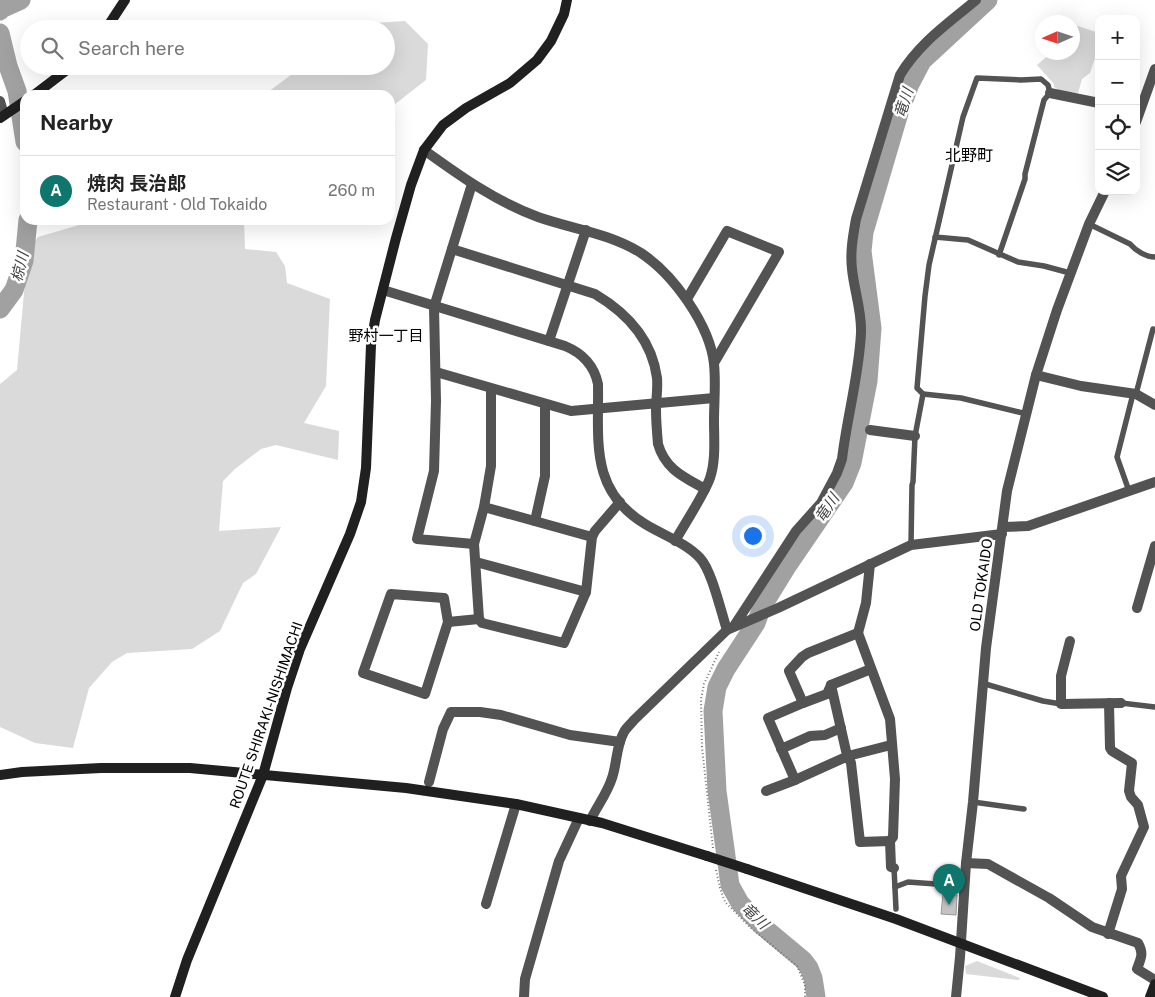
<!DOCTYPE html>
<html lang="en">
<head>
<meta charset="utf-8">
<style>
  :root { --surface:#fff; --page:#f2f2f2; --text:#222; --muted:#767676; --line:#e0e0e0; --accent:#0f766e }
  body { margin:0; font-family:"Public Sans","Noto Sans JP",sans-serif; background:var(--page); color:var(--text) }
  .controls { position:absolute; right:15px; top:15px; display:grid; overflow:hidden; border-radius:10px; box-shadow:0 5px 20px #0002 }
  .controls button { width:45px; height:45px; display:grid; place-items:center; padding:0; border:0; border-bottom:1px solid var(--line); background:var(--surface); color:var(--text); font:25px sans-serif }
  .compass { position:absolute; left:1035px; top:15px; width:45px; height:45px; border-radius:50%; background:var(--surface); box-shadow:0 5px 20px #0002; rotate:267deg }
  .you { position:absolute; left:752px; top:535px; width:18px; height:18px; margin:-12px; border:4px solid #fff; border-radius:50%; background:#1a73e8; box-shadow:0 0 0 8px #1a73e833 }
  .badge { display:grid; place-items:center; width:32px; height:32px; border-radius:50%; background:var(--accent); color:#fff; font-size:16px; font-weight:700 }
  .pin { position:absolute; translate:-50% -41px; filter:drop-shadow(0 1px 2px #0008) }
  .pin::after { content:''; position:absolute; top:26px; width:18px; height:15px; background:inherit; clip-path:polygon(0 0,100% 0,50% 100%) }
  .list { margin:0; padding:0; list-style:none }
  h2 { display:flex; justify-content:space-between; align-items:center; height:65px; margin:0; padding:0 20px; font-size:21px }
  h2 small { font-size:16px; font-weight:400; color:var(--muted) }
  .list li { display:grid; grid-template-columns:32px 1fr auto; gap:15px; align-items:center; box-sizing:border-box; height:70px; padding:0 20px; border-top:1px solid var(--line) }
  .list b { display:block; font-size:19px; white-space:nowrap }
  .list p { margin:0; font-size:16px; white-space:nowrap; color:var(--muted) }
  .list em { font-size:16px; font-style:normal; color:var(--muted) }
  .icon { flex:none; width:28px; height:28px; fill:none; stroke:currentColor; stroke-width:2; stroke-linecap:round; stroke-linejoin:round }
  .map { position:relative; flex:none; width:1155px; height:997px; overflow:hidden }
  .search { position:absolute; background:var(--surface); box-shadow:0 5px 20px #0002; left:20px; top:20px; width:375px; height:55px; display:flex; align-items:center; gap:12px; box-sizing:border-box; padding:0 18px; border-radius:28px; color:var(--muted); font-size:19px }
  .panel { position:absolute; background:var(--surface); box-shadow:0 5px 20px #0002; left:20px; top:90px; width:375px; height:135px; border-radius:15px }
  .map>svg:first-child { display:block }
  .green { fill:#dadada }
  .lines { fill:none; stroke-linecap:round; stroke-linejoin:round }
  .river { stroke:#a1a1a1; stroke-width:19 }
  .building { fill:#c3c3c3; stroke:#979797 }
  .path { stroke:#757575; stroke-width:2; stroke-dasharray:1 2.5; stroke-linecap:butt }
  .lane { stroke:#535353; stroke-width:5.5 }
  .street { stroke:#535353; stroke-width:10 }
  .secondary { stroke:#202020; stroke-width:10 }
  .secondary-bridge { stroke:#202020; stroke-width:10 }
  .labels { text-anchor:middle; stroke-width:5; stroke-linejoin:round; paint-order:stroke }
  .street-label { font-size:14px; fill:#000; stroke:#fff }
  .water-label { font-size:15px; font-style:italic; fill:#424242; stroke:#fff }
  .neighbourhood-label { font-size:15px; fill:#000; stroke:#fff }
  .quarter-label { font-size:16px; fill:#000; stroke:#fff }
</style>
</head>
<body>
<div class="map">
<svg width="1155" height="997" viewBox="0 0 1155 997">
  <rect width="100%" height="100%" fill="#fff"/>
  <g class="green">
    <path d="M405 21 428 44 426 80 390 108V95H264L303 66H386V29H362L374 23Z"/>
    <path d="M1075 25 1099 33V46L1090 73 1082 79 1078 93 1063 92 1054 87V84L1037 65 1051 53 1072 52 1073 29Z"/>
    <path d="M96 220H244L245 249 276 252 285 266 287 283 330 299 326 386 304 423 339 431 338 460 276 445 261 449 235 469 223 481 219 531 281 527 256 574 243 583 220 631 192 649 127 653 112 662 89 688 73 748 35 743 0 727V384L17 370 28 249 38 237Z"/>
    <path d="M977 961 1020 978 1019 980 966 974 965 966Z"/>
  </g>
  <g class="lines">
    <g class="river">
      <path d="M0 11 1 9 21 0"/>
      <path d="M0 33 8 66 17 91 25 142"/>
      <path d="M0 309 14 290 24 261 28 220"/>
      <path d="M816 997 813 978 809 968 803 960 761 925 740 903 730 885 717 791 713 711 717 687 726 669 756 623 762 607 786 568 844 483 852 463 868 381 872 328 862 251 864 232 899 113 910 84 922 61 988 0"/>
    </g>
  </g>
  <path class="building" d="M943 894 957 895 956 915 941 914Z"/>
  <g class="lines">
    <g class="path">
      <path d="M713 848 702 747 701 699 704 684 719 652"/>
      <path d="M716 870 720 888 725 902 751 928 797 966 805 985V997"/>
    </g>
    <g class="lane">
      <path d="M1089 224 1130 244C1136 251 1146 257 1155 257"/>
      <path d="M935 237 968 240 1018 262 1044 266 1070 273"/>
      <path d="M923 394 961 398 1027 414"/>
      <path d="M1136 394 1153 329"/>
      <path d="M1129 491 1117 457 1133 394"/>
      <path d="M911 545 912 485 913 482 915 436 923 394 917 388 925 296 929 265 963 117 977 78 1021 80 1041 79 1048 85 1050 93 1044 100 1025 174V179L999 255"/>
      <path d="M982 683 1043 701 1061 704"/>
      <path d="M1121 703 1155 707"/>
      <path d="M973 802 1024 809"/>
      <path d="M894 868 896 909"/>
      <path d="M895 887 908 882 964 886"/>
    </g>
    <g class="street">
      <path d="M1050 93 1099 103"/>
      <path d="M0 101 4 115"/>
      <path d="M1136 122 1155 69"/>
      <path d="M424 150C460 176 495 201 538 217 572 229 609 233 641 253 673 274 710 325 714 364 716 383 714 402 714 421 714 440 716 460 710 478 704 495 685 523 675 541"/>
      <path d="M472 184 434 307 436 401 434 471 417 539 474 544"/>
      <path d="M452 249 595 294C627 313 652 340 657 378 658 389 656 399 656 409 656 421 657 433 658 444 665 469 684 477 705 489"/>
      <path d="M383 290 565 346C582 353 594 365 598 384 599 440 589 490 645 524 663 535 686 543 700 558 712 571 721 612 727 630"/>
      <path d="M687 299 727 231 779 252 714 363"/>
      <path d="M549 341 586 230"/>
      <path d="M436 372 571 411 714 398"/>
      <path d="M1036 375 1081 386 1136 394 1155 405"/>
      <path d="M491 389V466L484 507 474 544 479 619 482 623 564 643 586 592 592 537 595 531 620 502"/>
      <path d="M870 430 915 436"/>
      <path d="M484 507 592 537"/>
      <path d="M535 521 545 476V405"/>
      <path d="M1003 527 1028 526 1155 482"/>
      <path d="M476 562 586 592"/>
      <path d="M391 594 444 598 448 622 425 694 363 673Z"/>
      <path d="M1137 608 1155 546"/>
      <path d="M448 622 479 619"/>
      <path d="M734 626 796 531 821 503 837 473 842 459C847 417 859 375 861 333 862 311 854 290 852 269 850 252 853 236 856 219L900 75C919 43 949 23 976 0"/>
      <path d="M858 633 866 603 870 564"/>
      <path d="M1070 641 1061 676V704L1121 703"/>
      <path d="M871 669 831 685 846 751 848 756 891 745"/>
      <path d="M803 703 827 694 831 685"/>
      <path d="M781 749 810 736 825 735 841 728"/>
      <path d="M795 780 848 756 851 763 860 842 890 841"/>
      <path d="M429 782 443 729 451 712H480L501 715 570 735 620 742"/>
      <path d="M766 791 795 780 768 718 803 703 789 671 802 657 808 653 858 633 890 719 895 779 893 837 890 841 891 867 894 868"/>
      <path d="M590 821C597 806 607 794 612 778 617 764 616 746 624 732 626 728 631 724 634 720L727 630 778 608 911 545 1002 534"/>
      <path d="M966 863 988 864 1049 898 1092 927 1138 943C1144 954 1141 958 1137 969L1155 980"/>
      <path d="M486 904 516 804"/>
      <path d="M1108 934 1122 889 1121 876 1144 827 1138 805 1131 797 1129 791 1132 763 1112 751 1110 748 1109 703"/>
      <path d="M524 997 525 979 559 861 579 818"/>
      <path d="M956 997 960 957 966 863 973 802 986 648 1007 491 1036 375 1057 310 1089 224 1105 191"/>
    </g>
    <g class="secondary">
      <path d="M106 29 125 0"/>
      <path d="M34 95 72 66"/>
      <path d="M0 118 25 101"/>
      <path d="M0 775 22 772 101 768H190L406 788 516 804 602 823 707 856"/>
      <path d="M747 869 896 919 1103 997"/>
      <path d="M175 997 187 960 263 775 287 688 300 649 350 534 361 502 366 468 371 345 375 320 396 238 411 185 424 150 443 125 466 108 510 83 537 60 551 41 564 14 567 0"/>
      <path d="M1150 997 1155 984"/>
    </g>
    <path class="secondary-bridge" d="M707 856 747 869"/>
  </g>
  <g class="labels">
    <g class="street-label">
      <text transform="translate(981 585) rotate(-82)" y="5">OLD TOKAIDO</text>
      <text transform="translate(266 715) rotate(-71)" y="5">ROUTE SHIRAKI-NISHIMACHI</text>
    </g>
    <g class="water-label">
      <text transform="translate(904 103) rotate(-72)" y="5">竜川</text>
      <text transform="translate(20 267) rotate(-76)" y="5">椋川</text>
      <text transform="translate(827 508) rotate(-56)" y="5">竜川</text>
      <text transform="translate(755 916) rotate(43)" y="5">竜川</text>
    </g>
    <g class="neighbourhood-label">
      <text x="386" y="341">野村一丁目</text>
    </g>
    <g class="quarter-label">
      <text x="969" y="161">北野町</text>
    </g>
  </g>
</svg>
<div class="controls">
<button>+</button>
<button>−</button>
<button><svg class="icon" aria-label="locate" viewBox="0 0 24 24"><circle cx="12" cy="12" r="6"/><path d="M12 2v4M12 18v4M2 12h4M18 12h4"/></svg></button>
<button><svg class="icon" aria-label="layers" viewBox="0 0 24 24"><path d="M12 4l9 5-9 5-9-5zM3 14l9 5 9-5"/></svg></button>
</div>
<svg class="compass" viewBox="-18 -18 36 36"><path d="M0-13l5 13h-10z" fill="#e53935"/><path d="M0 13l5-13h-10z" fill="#767676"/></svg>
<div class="you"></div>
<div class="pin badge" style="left:949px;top:905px">A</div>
<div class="search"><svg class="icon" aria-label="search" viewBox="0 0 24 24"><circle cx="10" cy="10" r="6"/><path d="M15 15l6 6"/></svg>Search here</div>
<section class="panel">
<h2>Nearby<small></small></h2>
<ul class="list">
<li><span class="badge">A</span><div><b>焼肉 長治郎</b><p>Restaurant · Old Tokaido</p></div><em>260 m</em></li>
</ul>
</section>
</div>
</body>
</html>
